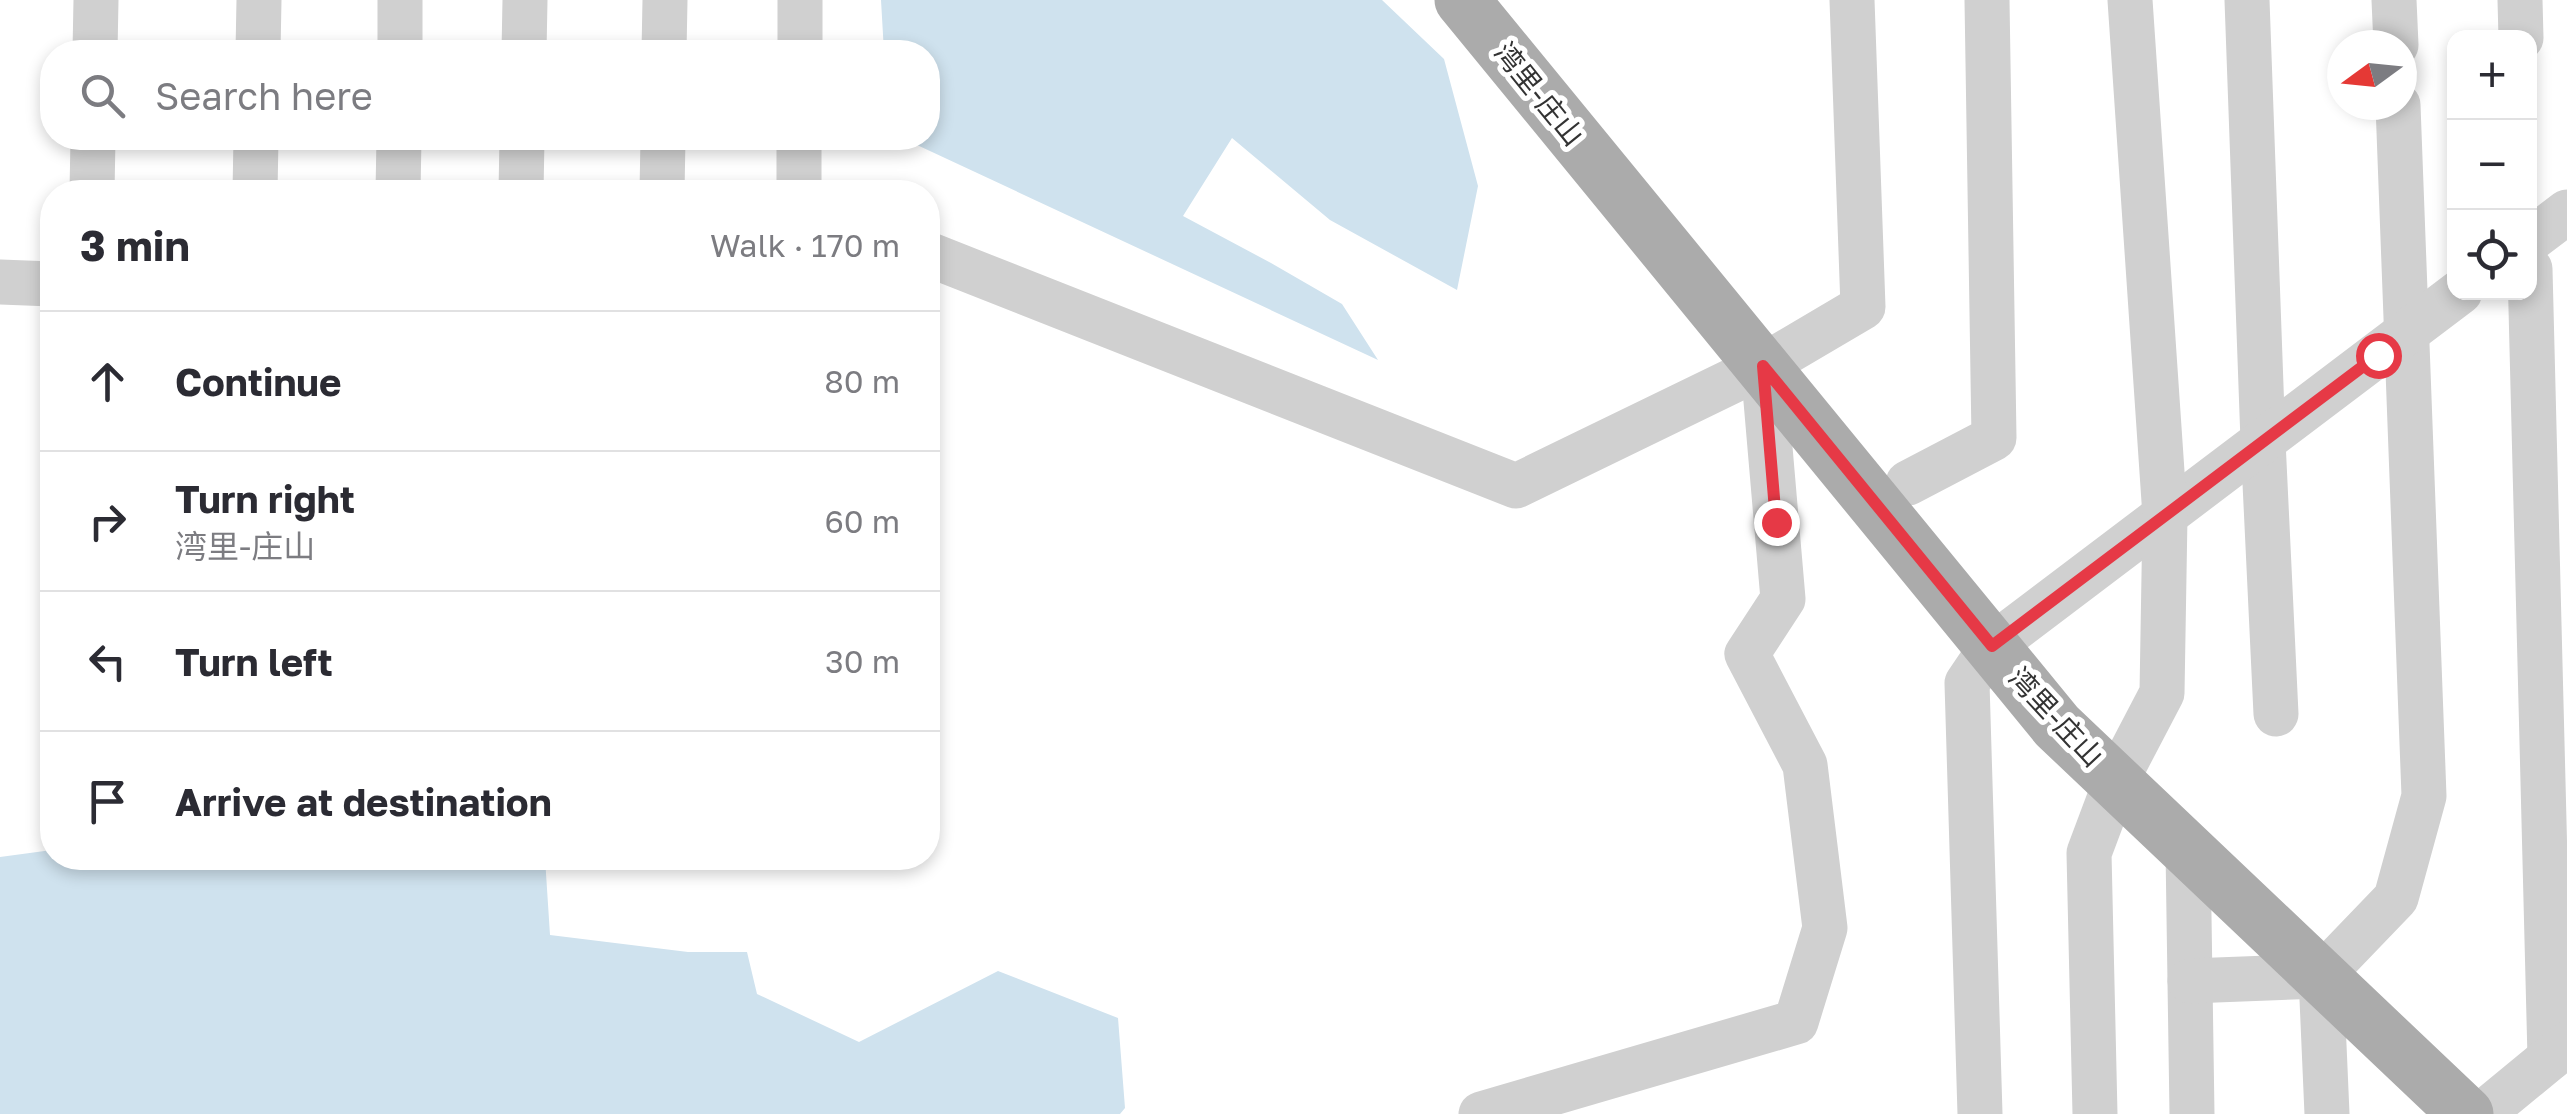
<!DOCTYPE html>
<html lang="en">
<head>
<meta charset="utf-8">
<style>
  :root { --surface:#fff; --page:#f7f7f7; --text:#2b2b33; --muted:#7c7c81; --line:#e1e1e2 }
  body { margin:0; font-family:"Golos Text","Noto Sans SC",sans-serif; background:var(--page); color:var(--text) }
  .controls { position:absolute; right:30px; top:30px; display:grid; overflow:hidden; border-radius:20px; box-shadow:0 5px 15px #0003 }
  .controls button { width:90px; height:90px; display:grid; place-items:center; padding:0; border:0; border-bottom:2px solid var(--line); background:var(--surface); color:var(--text); font:50px sans-serif }
  .compass { position:absolute; left:2327px; top:30px; width:90px; height:90px; border-radius:50%; background:var(--surface); box-shadow:0 5px 15px #0003; rotate:255deg }
  .stop { position:absolute; width:30px; height:30px; margin:-22px; border:8px solid #e63946; border-radius:50%; background:#fff }
  .stop.end { background:#e63946; border-color:#fff; box-shadow:0 2px 10px #0008 }
  .list { margin:0; padding:0; list-style:none }
  h2 { display:flex; justify-content:space-between; align-items:center; height:130px; margin:0; padding:0 40px; font-size:42px }
  h2 small { font-size:32px; font-weight:400; color:var(--muted) }
  .list li { display:grid; grid-template-columns:65px 1fr auto; gap:30px; align-items:center; box-sizing:border-box; height:140px; padding:0 40px; border-top:2px solid var(--line) }
  .list b { display:block; font-size:38px; white-space:nowrap }
  .list p { margin:0; font-size:32px; white-space:nowrap; color:var(--muted) }
  .list em { font-size:32px; font-style:normal; color:var(--muted) }
  .icon { flex:none; width:55px; height:55px; fill:none; stroke:currentColor; stroke-width:2; stroke-linecap:round; stroke-linejoin:round }
  .map { position:relative; flex:none; width:2567px; height:1114px; overflow:hidden }
  .search { position:absolute; background:var(--surface); box-shadow:0 5px 15px #0003; left:40px; top:40px; width:900px; height:110px; display:flex; align-items:center; gap:25px; box-sizing:border-box; padding:0 35px; border-radius:40px; color:var(--muted); font-size:38px }
  .panel { position:absolute; background:var(--surface); box-shadow:0 5px 15px #0003; left:40px; top:180px; width:900px; height:690px; border-radius:40px }
  .map>svg:first-child { display:block }
  .water { fill:#cfe2ee }
  .lines { fill:none; stroke-linecap:round; stroke-linejoin:round }
  .minor { stroke:#d0d0d0; stroke-width:45 }
  .major { stroke:#ababab; stroke-width:55 }
  .route { stroke:#e63946; stroke-width:12 }
  .labels { text-anchor:middle; stroke-width:10; stroke-linejoin:round; paint-order:stroke }
  .street-label { font-size:28px; fill:#333; stroke:#fff }
</style>
</head>
<body>
<div class="map">
<svg width="2567" height="1114" viewBox="0 0 2567 1114">
  <rect width="100%" height="100%" fill="#fff"/>
  <g class="water">
    <path d="M881 0H1382L1444 59 1478 186 1457 290 1330 220 1232 138 1183 216 1271 263 1342 304 1378 360 902 138H928V52H884Z"/>
    <path d="M52 850V858H545L550 935 688 952H747L757 994 859 1042 998 971 1118 1018 1125 1108 1120 1114H0V857Z"/>
  </g>
  <g class="lines">
    <g class="minor">
      <path d="M2247 0 2263 441 2276 714"/>
      <path d="M2394 0 2396 45"/>
      <path d="M2520 0 2521 38"/>
      <path d="M95 52 96 0"/>
      <path d="M258 52 259 0"/>
      <path d="M400 52V0"/>
      <path d="M524 52 525 0"/>
      <path d="M664 52 665 0"/>
      <path d="M800 52V0"/>
      <path d="M92 192 93 138"/>
      <path d="M255 192 256 138"/>
      <path d="M398 192 399 138"/>
      <path d="M521 192 522 138"/>
      <path d="M662 192 663 138"/>
      <path d="M799 192V138"/>
      <path d="M2530 240 2567 212"/>
      <path d="M928 254 1516 486 1763 366 1863 307 1852 0"/>
      <path d="M2530 269 2550 1058"/>
      <path d="M0 282 52 284"/>
      <path d="M1908 483 1994 438 1987 0"/>
      <path d="M2188 850 2192 1114"/>
      <path d="M2321 976 2327 1114"/>
      <path d="M2190 981 2321 976 2396 898 2424 796 2398 105"/>
      <path d="M1481 1114 1796 1022 1825 928 1805 765 1747 654 1783 599 1763 366"/>
      <path d="M1980 1114 1967 683 1992 646 2460 292"/>
      <path d="M2095 1114 2089 853 2116 781 2162 693 2165 516 2130 0"/>
      <path d="M2482 1114 2567 1044"/>
    </g>
    <path class="major" d="M1462 0 2057 726 2466 1114"/>
  </g>
  <g class="lines">
    <path class="route" d="M1776 522 1763 366 1992 646 2378 355"/>
  </g>
  <g class="labels">
    <g class="street-label">
      <text transform="translate(1539 94) rotate(51)" y="10">湾里-庄山</text>
      <text transform="translate(2056 717) rotate(47)" y="10">湾里-庄山</text>
    </g>
  </g>
</svg>
<div class="controls">
<button>+</button>
<button>−</button>
<button><svg class="icon" aria-label="locate" viewBox="0 0 24 24"><circle cx="12" cy="12" r="6"/><path d="M12 2v4M12 18v4M2 12h4M18 12h4"/></svg></button>
</div>
<svg class="compass" viewBox="-18 -18 36 36"><path d="M0-13l5 13h-10z" fill="#e53935"/><path d="M0 13l5-13h-10z" fill="#7c7c81"/></svg>
<div class="stop" style="left:2378px;top:355px"></div>
<div class="stop end" style="left:1776px;top:522px"></div>
<div class="search"><svg class="icon" aria-label="search" viewBox="0 0 24 24"><circle cx="10" cy="10" r="6"/><path d="M15 15l6 6"/></svg>Search here</div>
<section class="panel">
<h2>3 min<small>Walk · 170 m</small></h2>
<ul class="list">
<li><svg class="icon" aria-label="ahead" viewBox="0 0 24 24"><path d="M12 20V5M6 11l6-6 6 6"/></svg><div><b>Continue</b></div><em>80 m</em></li>
<li><svg class="icon" aria-label="right" viewBox="0 0 24 24"><path d="M7 20v-9h11M14 6l5 5-5 5"/></svg><div><b>Turn right</b><p>湾里-庄山</p></div><em>60 m</em></li>
<li><svg class="icon" aria-label="left" viewBox="0 0 24 24"><path d="M17 20v-9H6M10 6l-5 5 5 5"/></svg><div><b>Turn left</b></div><em>30 m</em></li>
<li><svg class="icon" aria-label="arrive" viewBox="0 0 24 24"><path d="M6 21V4h12l-3 4 3 4H6"/></svg><div><b>Arrive at destination</b></div></li>
</ul>
</section>
</div>
</body>
</html>
